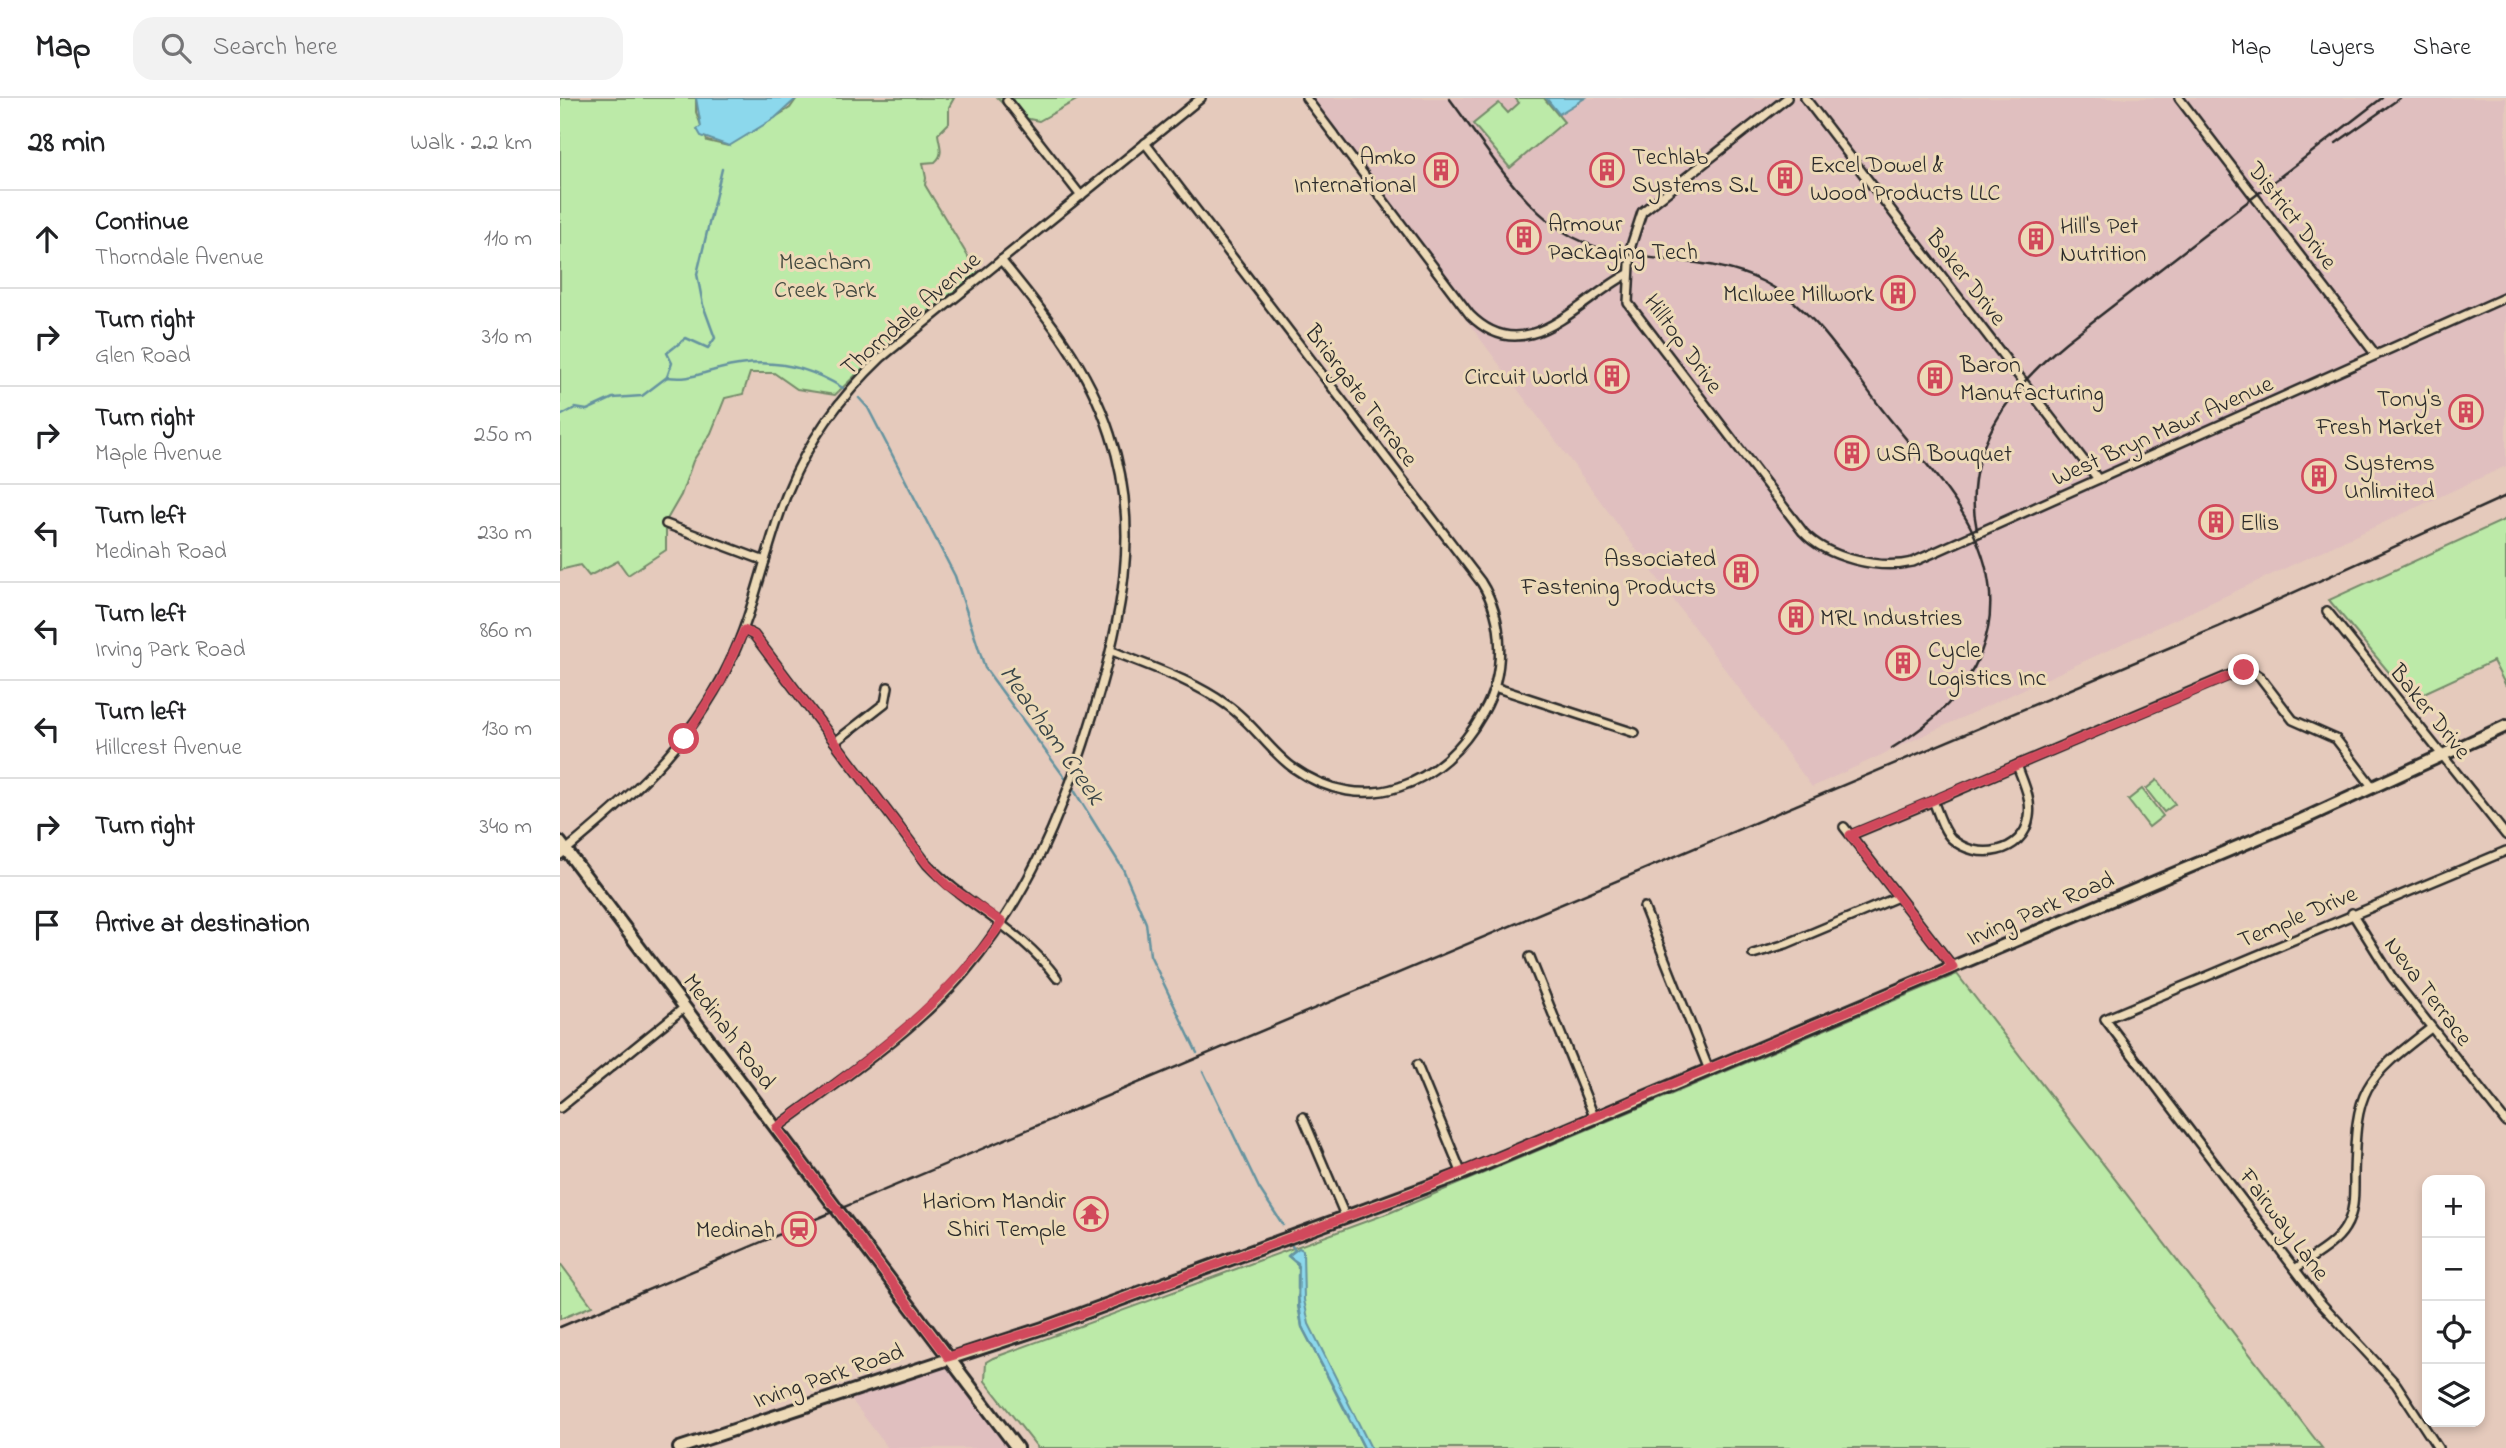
<!DOCTYPE html>
<html lang="en">
<head>
<meta charset="utf-8">
<style>
  :root { --surface:#fff; --page:#f2f2f2; --text:#202124; --muted:#757577; --line:#e0e0e0 }
  body { margin:0; font-family:"Indie Flower",sans-serif; background:var(--page); color:var(--text) }
  .controls { position:absolute; right:21px; bottom:21px; display:grid; overflow:hidden; border-radius:14px; box-shadow:0 4px 10px #0003 }
  .controls button { width:63px; height:63px; display:grid; place-items:center; padding:0; border:0; border-bottom:2px solid var(--line); background:var(--surface); color:var(--text); font:35px sans-serif }
  .stop { position:absolute; width:21px; height:21px; margin:-16px; border:5px solid #d1495b; border-radius:50%; background:#fff }
  .stop.end { background:#d1495b; border-color:#fff; box-shadow:0 2px 7px #0008 }
  .list { margin:0; padding:0; list-style:none }
  h2 { display:flex; justify-content:space-between; align-items:center; height:91px; margin:0; padding:0 28px; font-size:30px }
  h2 small { font-size:23px; font-weight:400; color:var(--muted) }
  .list li { display:grid; grid-template-columns:46px 1fr auto; gap:21px; align-items:center; box-sizing:border-box; height:98px; padding:0 28px; border-top:2px solid var(--line) }
  .list b { display:block; font-size:26px; white-space:nowrap }
  .list p { margin:0; font-size:23px; white-space:nowrap; color:var(--muted) }
  .list em { font-size:23px; font-style:normal; color:var(--muted) }
  .icon { flex:none; width:38px; height:38px; fill:none; stroke:currentColor; stroke-width:2; stroke-linecap:round; stroke-linejoin:round }
  .map { position:relative; flex:none; width:1946px; height:1350px; overflow:hidden }
  header { display:flex; align-items:center; gap:42px; box-sizing:border-box; height:98px; padding:0 35px; background:var(--surface); border-bottom:2px solid var(--line) }
  header strong { font-size:33px }
  nav { display:flex; gap:38px; margin-inline-start:auto; font-size:24px }
  .search { width:490px; height:63px; background:var(--page); display:flex; align-items:center; gap:18px; box-sizing:border-box; padding:0 24px; border-radius:21px; color:var(--muted); font-size:26px }
  main { display:flex }
  aside { flex:1; background:var(--surface) }
  .map>svg:first-child { display:block }
  .built { fill:#e0bfbf }
  .green { fill:#bceaa8; stroke:#748a6a; stroke-width:2 }
  .water { fill:#8cd8ec; stroke:#65939f; stroke-width:2 }
  .lines { fill:none; stroke-linecap:round; stroke-linejoin:round }
  .stream { stroke:#65939f; stroke-width:2.5 }
  .street-casing { stroke:#2b2b2b; stroke-width:12 }
  .secondary-casing { stroke:#2b2b2b; stroke-width:16 }
  .street { stroke:#eddab8; stroke-width:7 }
  .secondary { stroke:#eddab8; stroke-width:10 }
  .rail { stroke:#2b2b2b; stroke-width:2.5 }
  .route { stroke:#d1495b; stroke-width:9 }
  .labels { text-anchor:middle; stroke-width:6; stroke-linejoin:round; paint-order:stroke }
  .poi-label { font-size:24px; fill:#2b2b2b; stroke:#eddab8; text-anchor:start }
  .street-label { font-size:24px; fill:#2b2b2b; stroke:#eddab8 }
  .park-label { font-size:24px; fill:#41483e; stroke:#eddab8 }
  .water-label { font-size:26px; font-style:italic; fill:#3a4548; stroke:#eddab8 }
</style>
</head>
<body>
<header>
<strong>Map</strong>
<div class="search"><svg class="icon" aria-label="search" viewBox="0 0 24 24"><circle cx="10" cy="10" r="6"/><path d="M15 15l6 6"/></svg>Search here</div>
<nav><a>Map</a><a>Layers</a><a>Share</a></nav>
</header>
<main>
<aside>
<h2>28 min<small>Walk · 2.2 km</small></h2>
<ul class="list">
<li><svg class="icon" aria-label="ahead" viewBox="0 0 24 24"><path d="M12 20V5M6 11l6-6 6 6"/></svg><div><b>Continue</b><p>Thorndale Avenue</p></div><em>110 m</em></li>
<li><svg class="icon" aria-label="right" viewBox="0 0 24 24"><path d="M7 20v-9h11M14 6l5 5-5 5"/></svg><div><b>Turn right</b><p>Glen Road</p></div><em>310 m</em></li>
<li><svg class="icon" aria-label="right" viewBox="0 0 24 24"><path d="M7 20v-9h11M14 6l5 5-5 5"/></svg><div><b>Turn right</b><p>Maple Avenue</p></div><em>250 m</em></li>
<li><svg class="icon" aria-label="left" viewBox="0 0 24 24"><path d="M17 20v-9H6M10 6l-5 5 5 5"/></svg><div><b>Turn left</b><p>Medinah Road</p></div><em>230 m</em></li>
<li><svg class="icon" aria-label="left" viewBox="0 0 24 24"><path d="M17 20v-9H6M10 6l-5 5 5 5"/></svg><div><b>Turn left</b><p>Irving Park Road</p></div><em>860 m</em></li>
<li><svg class="icon" aria-label="left" viewBox="0 0 24 24"><path d="M17 20v-9H6M10 6l-5 5 5 5"/></svg><div><b>Turn left</b><p>Hillcrest Avenue</p></div><em>130 m</em></li>
<li><svg class="icon" aria-label="right" viewBox="0 0 24 24"><path d="M7 20v-9h11M14 6l5 5-5 5"/></svg><div><b>Turn right</b></div><em>340 m</em></li>
<li><svg class="icon" aria-label="arrive" viewBox="0 0 24 24"><path d="M6 21V4h12l-3 4 3 4H6"/></svg><div><b>Arrive at destination</b></div></li>
</ul>
</aside>
<div class="map">
<svg width="1946" height="1350" viewBox="0 0 1946 1350">
  <rect width="100%" height="100%" fill="#e5cabc"/>
  <filter id="ink" filterUnits="userSpaceOnUse"><feTurbulence type="fractalNoise" baseFrequency=".0143" numOctaves="2"/><feDisplacementMap in="SourceGraphic" scale="14" xChannelSelector="R" yChannelSelector="G"/><feConvolveMatrix kernelMatrix="1 2 1 2 8 2 1 2 1" color-interpolation-filters="sRGB"/></filter>
  <g filter="url(#ink)">
    <g class="built">
      <path d="M742 0H1946V368L1252 689Z"/>
      <path d="M389 1267 453 1350H328L287 1296Z"/>
    </g>
    <g class="green">
      <path d="M0 0H136V14L147 43 168 48 230 10 237 0H394L389 9V25L378 36C379 46 385 56 375 64L363 65 366 80 365 87 418 175 334 240 275 297 237 291 214 275H190L183 296 165 300 151 335 133 363 121 397 106 423V452L68 477 58 463 29 478 20 467 0 472Z"/>
      <path d="M437 0H520L479 23 464 20 454 8 447 10Z"/>
      <path d="M955 0H984L1004 24 950 70 913 26 939 5 948 15 959 5Z"/>
      <path d="M1946 421V588L1933 563 1851 601 1769 502Z"/>
      <path d="M1597 682 1615 706 1604 714 1586 691Z"/>
      <path d="M1582 691 1603 718 1589 729 1568 702Z"/>
      <path d="M1397 876 1762 1350H478L425 1283 426 1264 433 1260 829 1115Z"/>
      <path d="M0 1165 32 1208 0 1221Z"/>
    </g>
    <g class="water">
      <path d="M136 0H237L215 20 169 48 141 38 137 31 141 28Z"/>
      <path d="M986 0H1025L999 16Z"/>
      <path d="M739 1150 743 1152 744 1202 749 1226 811 1350H804L742 1229 738 1209 739 1168 728 1158Z"/>
    </g>
    <g class="lines">
      <g class="stream">
        <path d="M107 279 112 265 107 255 126 240 148 250 155 240 143 207 137 176 162 71"/>
        <path d="M299 300 308 310 395 478 425 570 508 684"/>
        <path d="M0 318 15 310 27 312 53 300 82 298 107 279C130 282 138 276 159 271 203 259 245 266 283 290"/>
        <path d="M512 689 563 771 586 825 590 857 637 955"/>
        <path d="M643 973 699 1090 723 1127"/>
        <path d="M732 1148 735 1152 728 1158 738 1165V1170"/>
        <path d="M738 1177V1191"/>
        <path d="M738 1198 742 1229 789 1319"/>
        <path d="M793 1328 804 1350"/>
      </g>
      <g class="street-casing">
        <g id="street">
          <path d="M746 0 910 217C966 273 1017 203 1068 176"/>
          <path d="M1227 0 1082 114 1071 148 1068 205 1243 434C1267 460 1319 472 1353 464L1946 199"/>
          <path d="M1245 0 1538 381"/>
          <path d="M1619 0 1816 257"/>
          <path d="M447 3 521 98"/>
          <path d="M106 426 205 463"/>
          <path d="M1767 513 1946 737"/>
          <path d="M184 532 194 537 367 766C409 810 459 829 497 880"/>
          <path d="M552 553C591 569 632 582 667 607 692 624 708 651 732 669 805 721 882 688 923 615 946 575 945 522 921 484L585 45"/>
          <path d="M934 589 1075 635"/>
          <path d="M275 644 325 605 328 589"/>
          <path d="M1457 667 1677 574 1690 572 1700 579 1733 622 1776 641 1812 688"/>
          <path d="M1457 667C1463 684 1472 701 1469 719 1464 756 1416 763 1392 741 1383 733 1378 714 1373 703Z"/>
          <path d="M1284 729 1393 869"/>
          <path d="M1291 737 1373 703"/>
          <path d="M0 757C67 702 130 647 168 568 195 513 205 450 228 393 249 341 282 297 322 259L641 0"/>
          <path d="M1084 809 1149 972"/>
          <path d="M1792 815 1832 879 1946 1024"/>
          <path d="M1193 856 1226 846 1338 799"/>
          <path d="M970 859 1035 1021"/>
          <path d="M857 967 902 1076"/>
          <path d="M0 1010 125 909"/>
          <path d="M743 1019 786 1120"/>
          <path d="M216 1030C280 982 351 936 404 875 469 798 504 712 533 616 561 523 582 431 550 336 528 268 486 217 441 162"/>
          <path d="M1735 1171C1751 1159 1775 1147 1785 1130 1795 1114 1794 1096 1794 1077 1796 990 1802 983 1871 930"/>
          <path d="M1878 1350 1836 1286 1759 1203 1545 921 1946 753"/>
        </g>
      </g>
      <g class="secondary-casing">
        <g id="secondary">
          <path d="M0 744 457 1350"/>
          <path d="M119 1350 483 1230 902 1076 1741 722 1946 628"/>
        </g>
      </g>
      <use href="#street" class="street"/>
      <use href="#secondary" class="secondary"/>
      <g class="rail">
        <path d="M889 0C921 42 957 103 1001 132 1062 173 1140 151 1204 184 1255 210 1287 266 1321 310 1349 346 1390 390 1410 428 1458 522 1416 600 1332 650"/>
        <path d="M1776 45 1840 0"/>
        <path d="M1417 432C1400 355 1450 290 1506 244L1822 0"/>
        <path d="M0 1229 1658 529 1946 398"/>
      </g>
    </g>
  </g>
  <g class="lines" filter="url(#ink)">
    <path class="route" d="M124 641 161 583 184 532 194 537 367 766 387 787 442 824C383 910 299 968 216 1030L388 1259 483 1230 854 1094 1393 869 1290 737 1684 572"/>
  </g>
  <defs>
    <g id="building-ring" transform="scale(1.75)"><circle r="9.5" fill="#eddab8" stroke="#d1495b" stroke-width="1.5"/><path d="M-4-6H4V6H1V3H-1V6H-4ZM-2.5-4.3h1.7v1.8h-1.7ZM.8-4.3h1.7v1.8H.8ZM-2.5-1h1.7V.8h-1.7ZM.8-1h1.7V.8H.8Z" fill="#d1495b"/></g>
    <g id="temple-ring" transform="scale(1.75)"><circle r="9.5" fill="#eddab8" stroke="#d1495b" stroke-width="1.5"/><path d="M0-6L5-2H3V0L6.5 2.5H4V6H1.5V3h-3V6H-4V2.5H-6.5L-3 0V-2H-5Z" fill="#d1495b"/></g>
    <g id="station-ring" transform="scale(1.75)"><circle r="9.5" fill="#eddab8" stroke="#d1495b" stroke-width="1.5"/><path d="M-3-6H3Q5-6 5-4V2Q5 4 3 4L4.5 6H3L1.5 4h-3L-3 6H-4.5L-3 4Q-5 4-5 2V-4Q-5-6-3-6ZM-3.5-4v3h7v-3ZM-3.5 1v1.5H-2V1ZM2 1v1.5H3.5V1Z" fill="#d1495b"/></g>
  </defs>
  <g fill-rule="evenodd">
    <use href="#building-ring" x="881" y="72"/>
    <use href="#building-ring" x="1047" y="72"/>
    <use href="#building-ring" x="1225" y="80"/>
    <use href="#building-ring" x="964" y="139"/>
    <use href="#building-ring" x="1476" y="141"/>
    <use href="#building-ring" x="1338" y="195"/>
    <use href="#building-ring" x="1052" y="278"/>
    <use href="#building-ring" x="1375" y="280"/>
    <use href="#building-ring" x="1906" y="314"/>
    <use href="#building-ring" x="1292" y="355"/>
    <use href="#building-ring" x="1759" y="378"/>
    <use href="#building-ring" x="1656" y="424"/>
    <use href="#building-ring" x="1181" y="474"/>
    <use href="#building-ring" x="1236" y="519"/>
    <use href="#building-ring" x="1343" y="565"/>
    <use href="#temple-ring" x="531" y="1116"/>
    <use href="#station-ring" x="239" y="1131"/>
  </g>
  <g class="labels">
    <g class="poi-label">
      <text x="856" y="66" text-anchor="end">Amko<tspan x="856" dy="28">International</tspan></text>
      <text x="1072" y="66">Techlab<tspan x="1072" dy="28">Systems S.L</tspan></text>
      <text x="1250" y="74">Excel Dowel &amp;<tspan x="1250" dy="28">Wood Products LLC</tspan></text>
      <text x="988" y="133">Armour<tspan x="988" dy="28">Packaging Tech</tspan></text>
      <text x="1500" y="135">Hill's Pet<tspan x="1500" dy="28">Nutrition</tspan></text>
      <text x="1314" y="203" text-anchor="end">McIlwee Millwork</text>
      <text x="1400" y="274">Baron<tspan x="1400" dy="28">Manufacturing</tspan></text>
      <text x="1028" y="286" text-anchor="end">Circuit World</text>
      <text x="1882" y="308" text-anchor="end">Tony's<tspan x="1882" dy="28">Fresh Market</tspan></text>
      <text x="1316" y="363">USA Bouquet</text>
      <text x="1784" y="372">Systems<tspan x="1784" dy="28">Unlimited</tspan></text>
      <text x="1680" y="432">Ellis</text>
      <text x="1156" y="468" text-anchor="end">Associated<tspan x="1156" dy="28">Fastening Products</tspan></text>
      <text x="1260" y="527">MRL Industries</text>
      <text x="1368" y="559">Cycle<tspan x="1368" dy="28">Logistics Inc</tspan></text>
      <text x="506" y="1110" text-anchor="end">HariOm Mandir<tspan x="506" dy="28">Shiri Temple</tspan></text>
      <text x="215" y="1139" text-anchor="end">Medinah</text>
    </g>
    <g class="street-label">
      <text transform="translate(1733 117) rotate(52)" y="8">District Drive</text>
      <text transform="translate(1407 179) rotate(52)" y="8">Baker Drive</text>
      <text transform="translate(350 215) rotate(-41)" y="8">Thorndale Avenue</text>
      <text transform="translate(1124 245) rotate(54)" y="8">Hilltop Drive</text>
      <text transform="translate(802 297) rotate(53)" y="8">Briargate Terrace</text>
      <text transform="translate(1602 332) rotate(-24)" y="8">West Bryn Mawr Avenue</text>
      <text transform="translate(1871 613) rotate(51)" y="8">Baker Drive</text>
      <text transform="translate(1480 810) rotate(-23)" y="8">Irving Park Road</text>
      <text transform="translate(1737 818) rotate(-23)" y="8">Temple Drive</text>
      <text transform="translate(1869 893) rotate(53)" y="8">Neva Terrace</text>
      <text transform="translate(170 933) rotate(53)" y="8">Medinah Road</text>
      <text transform="translate(1725 1126) rotate(53)" y="8">Fairway Lane</text>
      <text transform="translate(268 1277) rotate(-19)" y="8">Irving Park Road</text>
    </g>
    <g class="park-label">
      <text x="265" y="171">Meacham<tspan x="265" dy="28">Creek Park</tspan></text>
    </g>
    <g class="water-label">
      <text transform="translate(493 636) rotate(55)" y="9">Meacham Creek</text>
    </g>
  </g>
</svg>
<div class="controls">
<button>+</button>
<button>−</button>
<button><svg class="icon" aria-label="locate" viewBox="0 0 24 24"><circle cx="12" cy="12" r="6"/><path d="M12 2v4M12 18v4M2 12h4M18 12h4"/></svg></button>
<button><svg class="icon" aria-label="layers" viewBox="0 0 24 24"><path d="M12 4l9 5-9 5-9-5zM3 14l9 5 9-5"/></svg></button>
</div>
<div class="stop" style="left:124px;top:641px"></div>
<div class="stop end" style="left:1684px;top:572px"></div>
</div>
</main>
</body>
</html>
